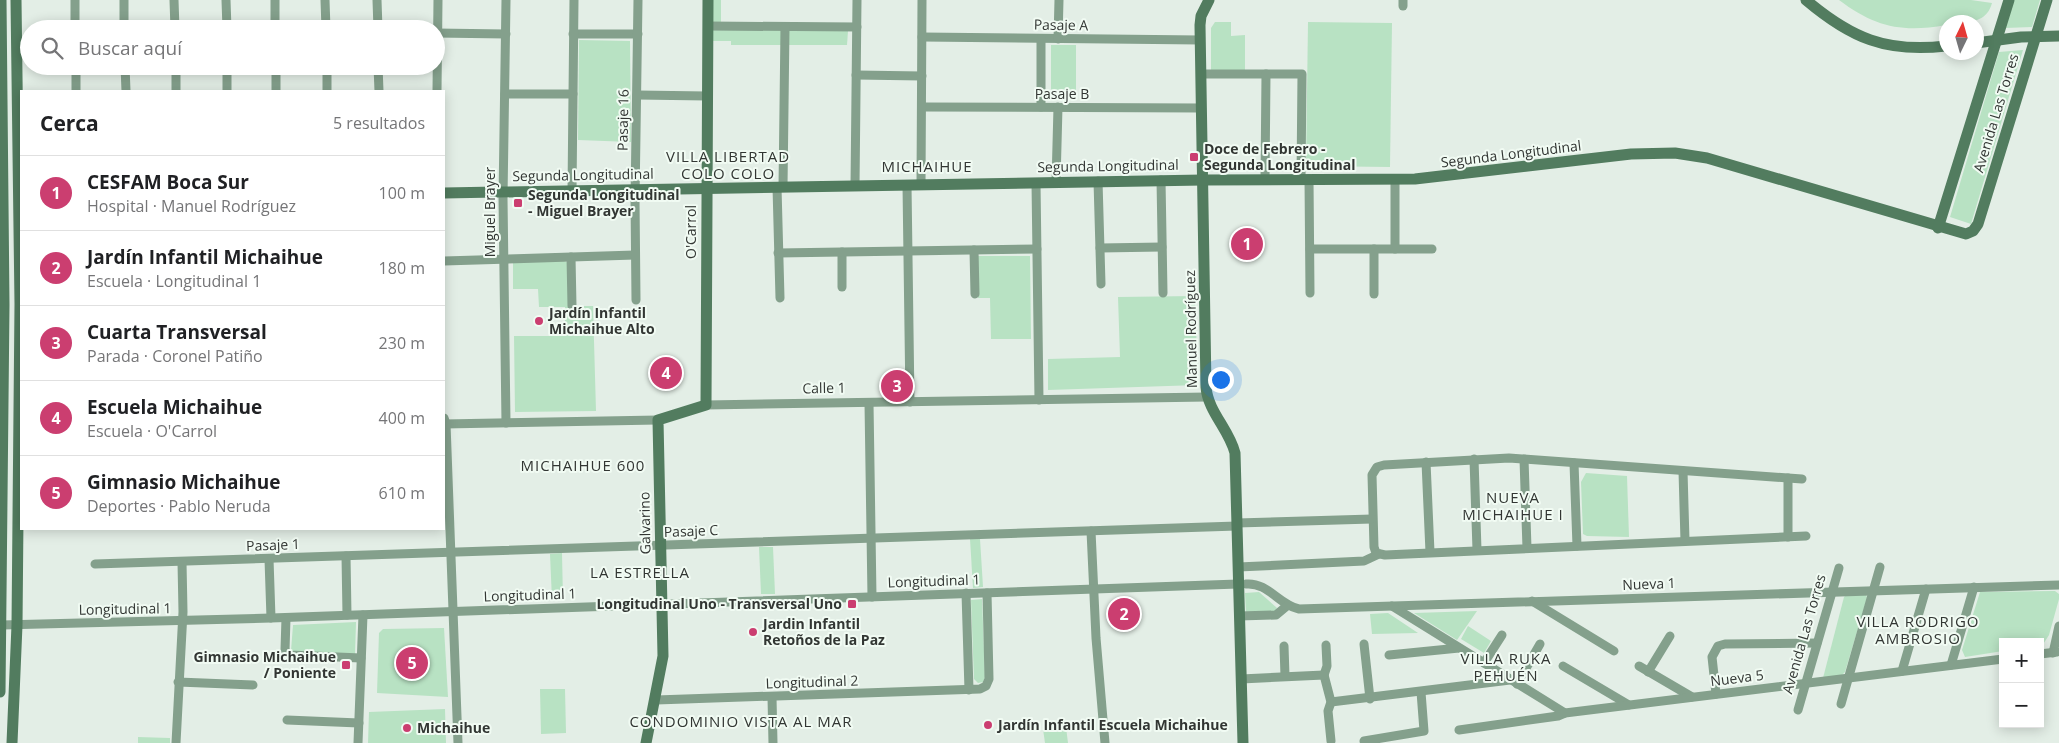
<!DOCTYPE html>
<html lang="es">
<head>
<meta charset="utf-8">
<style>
  :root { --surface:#fff; --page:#f2f2f2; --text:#202124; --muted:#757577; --line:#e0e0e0; --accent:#cb3e70 }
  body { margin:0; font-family:"Open Sans",sans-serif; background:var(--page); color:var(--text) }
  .controls { position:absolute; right:15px; bottom:15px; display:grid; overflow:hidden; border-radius:0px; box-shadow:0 2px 12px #0003 }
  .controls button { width:45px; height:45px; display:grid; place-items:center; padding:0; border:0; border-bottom:1px solid var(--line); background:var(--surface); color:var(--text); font:25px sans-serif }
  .compass { position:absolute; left:1939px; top:15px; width:45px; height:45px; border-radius:50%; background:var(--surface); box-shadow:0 2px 12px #0003; rotate:5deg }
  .you { position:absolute; left:1220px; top:379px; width:18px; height:18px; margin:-12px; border:4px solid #fff; border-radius:50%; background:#1a73e8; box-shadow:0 0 0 8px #1a73e833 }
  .badge { display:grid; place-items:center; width:32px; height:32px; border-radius:50%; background:var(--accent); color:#fff; font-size:16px; font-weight:700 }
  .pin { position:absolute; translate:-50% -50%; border:2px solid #fff; box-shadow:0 1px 5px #0006 }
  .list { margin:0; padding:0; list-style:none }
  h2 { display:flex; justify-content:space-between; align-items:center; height:65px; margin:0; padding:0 20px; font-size:21px }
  h2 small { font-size:16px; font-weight:400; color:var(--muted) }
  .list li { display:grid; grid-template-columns:32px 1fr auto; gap:15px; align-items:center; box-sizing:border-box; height:75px; padding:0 20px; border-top:1px solid var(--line) }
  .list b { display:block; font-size:19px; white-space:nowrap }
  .list p { margin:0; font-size:16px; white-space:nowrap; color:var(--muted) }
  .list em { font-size:16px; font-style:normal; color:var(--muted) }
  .icon { flex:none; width:28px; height:28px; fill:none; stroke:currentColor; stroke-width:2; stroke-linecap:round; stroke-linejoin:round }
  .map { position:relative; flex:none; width:2059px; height:743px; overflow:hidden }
  .search { position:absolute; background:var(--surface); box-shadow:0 2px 12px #0003; left:20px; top:20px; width:425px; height:55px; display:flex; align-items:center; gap:12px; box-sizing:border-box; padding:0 18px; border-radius:28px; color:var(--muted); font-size:19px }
  .panel { position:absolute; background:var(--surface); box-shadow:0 2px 12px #0003; left:20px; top:90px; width:425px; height:440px; border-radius:0px }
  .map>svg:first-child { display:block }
  .green { fill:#b8e2c3 }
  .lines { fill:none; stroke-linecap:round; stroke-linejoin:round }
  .street { stroke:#84a08c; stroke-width:9 }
  .secondary { stroke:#527c5f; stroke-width:11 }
  .poi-dot { fill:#cb3e70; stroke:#f1fbf3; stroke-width:2 }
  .labels { text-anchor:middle; stroke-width:4; stroke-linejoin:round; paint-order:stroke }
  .street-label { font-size:14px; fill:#323633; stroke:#f1fbf3 }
  .poi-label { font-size:14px; font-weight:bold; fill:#323633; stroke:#f1fbf3; text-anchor:start }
  .neighbourhood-label { font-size:15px; letter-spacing:1px; fill:#323633; stroke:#f1fbf3 }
</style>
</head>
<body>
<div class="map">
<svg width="2059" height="743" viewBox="0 0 2059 743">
  <rect width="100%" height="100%" fill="#e3eee6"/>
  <g class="green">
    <path d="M713 0H721V23H712Z"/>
    <path d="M1839 0H1971L1992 3C1986 25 1966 22 1946 22V25C1902 33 1875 27 1839 0Z"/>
    <path d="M2014 0H2040L2032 27 2005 28Z"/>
    <path d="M1215 22H1231V36L1245 35V71H1211V28Z"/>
    <path d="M1308 22 1392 23 1390 167 1306 166Z"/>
    <path d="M713 29 781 30V45H731V41H713Z"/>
    <path d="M789 31H848L847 45H789Z"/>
    <path d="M579 40 630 41 631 142 578 140Z"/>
    <rect x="1051" y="45" width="25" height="45"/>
    <path d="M2023 50 1971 224 1950 217 1999 52Z"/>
    <path d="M978 256H1030L1031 339H991L990 298H978Z"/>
    <path d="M564 261 569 263V306H593L596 411 515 412 514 336H565V307H539L538 289H513V262Z"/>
    <path d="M1195 296 1198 385 1048 390V359L1120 357 1118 297Z"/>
    <path d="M1586 473 1627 476 1629 537 1587 536 1583 534 1581 482Z"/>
    <path d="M970 539H980L983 587 973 588Z"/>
    <path d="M759 547H773L775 594H761Z"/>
    <path d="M562 553 563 600H552L550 554Z"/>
    <path d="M2055 591 2059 594V599L2049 635 2042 646H2040V642H2003V651L1965 657 1962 650 1980 592Z"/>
    <path d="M1259 592 1277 608 1274 612 1246 613 1245 593Z"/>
    <path d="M1847 594H1866L1867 598 1845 672 1842 675 1823 678 1844 597Z"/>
    <path d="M982 599 985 677 983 682 978 683 974 679 971 600Z"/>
    <path d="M1477 611 1457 640 1414 613Z"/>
    <path d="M1388 613 1418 633 1372 634 1370 614Z"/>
    <path d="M356 622 355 655 291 651 293 625Z"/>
    <path d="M1468 626 1491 641 1484 653 1461 639Z"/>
    <path d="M444 628 448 697 377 693 379 633 383 629Z"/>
    <path d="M540 689H565L566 733 541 734Z"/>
    <path d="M445 709 446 743H368L369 712Z"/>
    <path d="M1066 727 1068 743H1045L1043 729Z"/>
    <path d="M138 737 170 738V743H138Z"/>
  </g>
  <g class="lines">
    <g class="street">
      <path d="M75 0V29"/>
      <path d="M124 0V29"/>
      <path d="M174 0 175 29"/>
      <path d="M226 0 227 29"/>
      <path d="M275 0V29"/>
      <path d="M325 0 326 29"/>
      <path d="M377 0 378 29"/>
      <path d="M1403 6V0"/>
      <path d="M708 26 857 27"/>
      <path d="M436 33 506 34"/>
      <path d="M573 34H638"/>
      <path d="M922 37 1200 40"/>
      <path d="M1058 39 1059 0"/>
      <path d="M76 66V91"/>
      <path d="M125 66 126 91"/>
      <path d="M176 66V91"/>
      <path d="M227 66V91"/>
      <path d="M276 66V91"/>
      <path d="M327 66V91"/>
      <path d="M378 66 379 91"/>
      <path d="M1201 74H1302L1301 179"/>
      <path d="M856 75 922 76"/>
      <path d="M437 91 438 0"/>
      <path d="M505 94H573"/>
      <path d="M637 95 707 96"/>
      <path d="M922 107 1201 108"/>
      <path d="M1041 107V39"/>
      <path d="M1265 179 1266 74"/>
      <path d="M1309 179 1310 293"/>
      <path d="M1161 180 1163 293"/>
      <path d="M1098 181 1101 284"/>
      <path d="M1056 182 1058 107"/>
      <path d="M1036 183 1039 400"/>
      <path d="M907 185 910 402"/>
      <path d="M921 185 922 0"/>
      <path d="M855 186 857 0"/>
      <path d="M777 187 780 298"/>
      <path d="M783 187 785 27"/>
      <path d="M572 191 574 0"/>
      <path d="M1100 248 1162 247"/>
      <path d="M1310 249H1432"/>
      <path d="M1374 249V294"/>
      <path d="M1395 249V180"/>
      <path d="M974 250 975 294"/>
      <path d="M842 252V287"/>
      <path d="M778 253 1037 249"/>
      <path d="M571 257 572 306"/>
      <path d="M444 261 635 255"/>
      <path d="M636 300 635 199 638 0"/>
      <path d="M869 403 872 597"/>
      <path d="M706 405 1207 397"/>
      <path d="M444 418 446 424 458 743"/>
      <path d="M506 423 503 198 506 0"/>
      <path d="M444 424 658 420"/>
      <path d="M1474 459 1477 550"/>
      <path d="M1524 459 1527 548"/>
      <path d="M1426 462 1430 552"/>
      <path d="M1574 463 1577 546"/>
      <path d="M1683 471 1685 541"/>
      <path d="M1788 478V537"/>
      <path d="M1802 479 1509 458 1384 465 1377 467 1372 475 1374 547 1376 553 1385 555 1806 536"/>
      <path d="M1237 523 1372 519"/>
      <path d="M1091 531 1096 638 1105 743"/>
      <path d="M346 556 347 615"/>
      <path d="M269 559 271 618"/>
      <path d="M95 564 1237 526"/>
      <path d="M1238 567 1364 561 1379 554"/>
      <path d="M1246 584C1268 582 1279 605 1299 609L2059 585"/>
      <path d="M966 593 969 690"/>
      <path d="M1532 601 1614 651"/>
      <path d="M1392 606 1565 713"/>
      <path d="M1239 616 1276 615 1288 605"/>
      <path d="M286 618 285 650 289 655 361 658"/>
      <path d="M2 625 271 618 1238 584"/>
      <path d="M1364 644 1370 699"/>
      <path d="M1284 646 1285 676"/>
      <path d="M2053 653 2059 626"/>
      <path d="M2040 654 2057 652"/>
      <path d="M1389 655 1459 648"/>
      <path d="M1484 663 1502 635"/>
      <path d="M1951 665 1974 587"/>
      <path d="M1563 666 1629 705"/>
      <path d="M1639 666 1692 697"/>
      <path d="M1902 671 1926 589"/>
      <path d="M1648 672 1670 636"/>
      <path d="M1324 675 1331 702 1328 711 1331 741"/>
      <path d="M1324 675 1327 666 1326 645"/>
      <path d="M1241 679 1324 675"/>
      <path d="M178 682 253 685"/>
      <path d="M1517 684 1540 644"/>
      <path d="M1716 694 1712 657 1718 646 1725 644 1817 643"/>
      <path d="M772 697 773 743"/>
      <path d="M656 700 980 689 986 686 989 679 987 593"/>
      <path d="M1331 702 1510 680"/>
      <path d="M1841 704 1880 567"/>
      <path d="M1798 710 1839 568"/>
      <path d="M287 720 359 723"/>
      <path d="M1459 730 1558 716 1565 713 2003 659"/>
      <path d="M1364 741 1424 731 1421 692"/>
      <path d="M176 743 183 612 182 562"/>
      <path d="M358 743 363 615"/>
    </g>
    <g class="secondary">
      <path d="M1209 0 1201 16 1200 25 1206 387C1208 412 1229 429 1235 453L1243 743"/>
      <path d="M1806 0C1851 38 1886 53 1946 46"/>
      <path d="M1976 43 2021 37 2059 36"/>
      <path d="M444 193 1203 180 1415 179 1631 154 1675 153 1707 158 1966 234 1973 231 1978 224 2047 0"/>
      <path d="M1938 228 2009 0"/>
      <path d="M0 692 4 305 1 0"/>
      <path d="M12 743 17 625 20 304 16 0"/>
      <path d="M646 743 663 656 658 420 706 405 708 0"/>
    </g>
  </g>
  <g class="poi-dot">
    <rect x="1189" y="152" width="10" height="10" rx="2.5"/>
    <rect x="513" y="198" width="10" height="10" rx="2.5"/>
    <circle cx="539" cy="321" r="5"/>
    <rect x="847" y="599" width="10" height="10" rx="2.5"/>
    <circle cx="753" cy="632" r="5"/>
    <rect x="341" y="660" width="10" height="10" rx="2.5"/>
    <circle cx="988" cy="725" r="5"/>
    <circle cx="407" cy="728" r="5"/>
  </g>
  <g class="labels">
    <g class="street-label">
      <text transform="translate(1061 25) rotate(1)" y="5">Pasaje A</text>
      <text x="1062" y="99">Pasaje B</text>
      <text transform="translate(1996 113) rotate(-73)" y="5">Avenida Las Torres</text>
      <text transform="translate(623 120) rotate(-89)" y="5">Pasaje 16</text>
      <text transform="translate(1511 154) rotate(-7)" y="5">Segunda Longitudinal</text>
      <text transform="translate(1108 166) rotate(-1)" y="5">Segunda Longitudinal</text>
      <text transform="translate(583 175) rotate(-1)" y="5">Segunda Longitudinal</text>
      <text transform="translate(490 212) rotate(-90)" y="5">Miguel Brayer</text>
      <text transform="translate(691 232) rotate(-90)" y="5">O'Carrol</text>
      <text transform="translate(1191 329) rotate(-91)" y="5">Manuel Rodríguez</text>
      <text transform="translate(824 388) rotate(-1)" y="5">Calle 1</text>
      <text transform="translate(645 523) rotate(-91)" y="5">Galvarino</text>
      <text transform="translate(691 531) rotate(-2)" y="5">Pasaje C</text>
      <text transform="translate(273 545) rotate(-2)" y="5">Pasaje 1</text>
      <text transform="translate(934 581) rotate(-2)" y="5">Longitudinal 1</text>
      <text transform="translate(1649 584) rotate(-2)" y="5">Nueva 1</text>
      <text transform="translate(530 595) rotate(-2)" y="5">Longitudinal 1</text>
      <text transform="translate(125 609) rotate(-1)" y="5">Longitudinal 1</text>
      <text transform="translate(1804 634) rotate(-74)" y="5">Avenida Las Torres</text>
      <text transform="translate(1737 678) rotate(-7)" y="5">Nueva 5</text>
      <text transform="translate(812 682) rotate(-2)" y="5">Longitudinal 2</text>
    </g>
    <g class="poi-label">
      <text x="1204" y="154">Doce de Febrero -<tspan x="1204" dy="16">Segunda Longitudinal</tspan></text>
      <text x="528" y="200">Segunda Longitudinal<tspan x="528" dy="16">- Miguel Brayer</tspan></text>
      <text x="549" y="318">Jardín Infantil<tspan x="549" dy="16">Michaihue Alto</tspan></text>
      <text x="842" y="609" text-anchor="end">Longitudinal Uno - Transversal Uno</text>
      <text x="763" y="629">Jardin Infantil<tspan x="763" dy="16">Retoños de la Paz</tspan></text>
      <text x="336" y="662" text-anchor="end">Gimnasio Michaihue<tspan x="336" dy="16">/ Poniente</tspan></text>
      <text x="998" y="730">Jardín Infantil Escuela Michaihue</text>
      <text x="417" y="733">Michaihue</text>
    </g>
    <g class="neighbourhood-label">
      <text x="728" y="162">VILLA LIBERTAD<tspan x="728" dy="17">COLO COLO</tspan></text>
      <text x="927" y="172">MICHAIHUE</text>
      <text x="583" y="471">MICHAIHUE 600</text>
      <text x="1513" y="503">NUEVA<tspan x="1513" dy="17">MICHAIHUE I</tspan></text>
      <text x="640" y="578">LA ESTRELLA</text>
      <text x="1918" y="627">VILLA RODRIGO<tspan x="1918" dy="17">AMBROSIO</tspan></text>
      <text x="1506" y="664">VILLA RUKA<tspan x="1506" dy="17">PEHUÉN</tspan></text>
      <text x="741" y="727">CONDOMINIO VISTA AL MAR</text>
    </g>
  </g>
</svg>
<div class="controls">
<button>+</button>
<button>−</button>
</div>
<svg class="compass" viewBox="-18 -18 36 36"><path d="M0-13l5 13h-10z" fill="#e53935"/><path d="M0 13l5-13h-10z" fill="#757577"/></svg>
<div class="you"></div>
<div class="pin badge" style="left:1247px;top:244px">1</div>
<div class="pin badge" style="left:1124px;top:614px">2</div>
<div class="pin badge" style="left:897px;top:386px">3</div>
<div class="pin badge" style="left:666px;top:373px">4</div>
<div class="pin badge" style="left:412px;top:663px">5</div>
<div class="search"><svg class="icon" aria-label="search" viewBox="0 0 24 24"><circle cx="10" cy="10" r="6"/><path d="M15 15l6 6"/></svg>Buscar aquí</div>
<section class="panel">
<h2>Cerca<small>5 resultados</small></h2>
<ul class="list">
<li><span class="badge">1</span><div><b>CESFAM Boca Sur</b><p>Hospital · Manuel Rodríguez</p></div><em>100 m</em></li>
<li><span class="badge">2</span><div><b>Jardín Infantil Michaihue</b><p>Escuela · Longitudinal 1</p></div><em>180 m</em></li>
<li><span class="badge">3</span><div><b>Cuarta Transversal</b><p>Parada · Coronel Patiño</p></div><em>230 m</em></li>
<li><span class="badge">4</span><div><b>Escuela Michaihue</b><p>Escuela · O'Carrol</p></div><em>400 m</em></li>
<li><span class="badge">5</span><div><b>Gimnasio Michaihue</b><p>Deportes · Pablo Neruda</p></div><em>610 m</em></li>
</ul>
</section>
</div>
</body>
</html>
